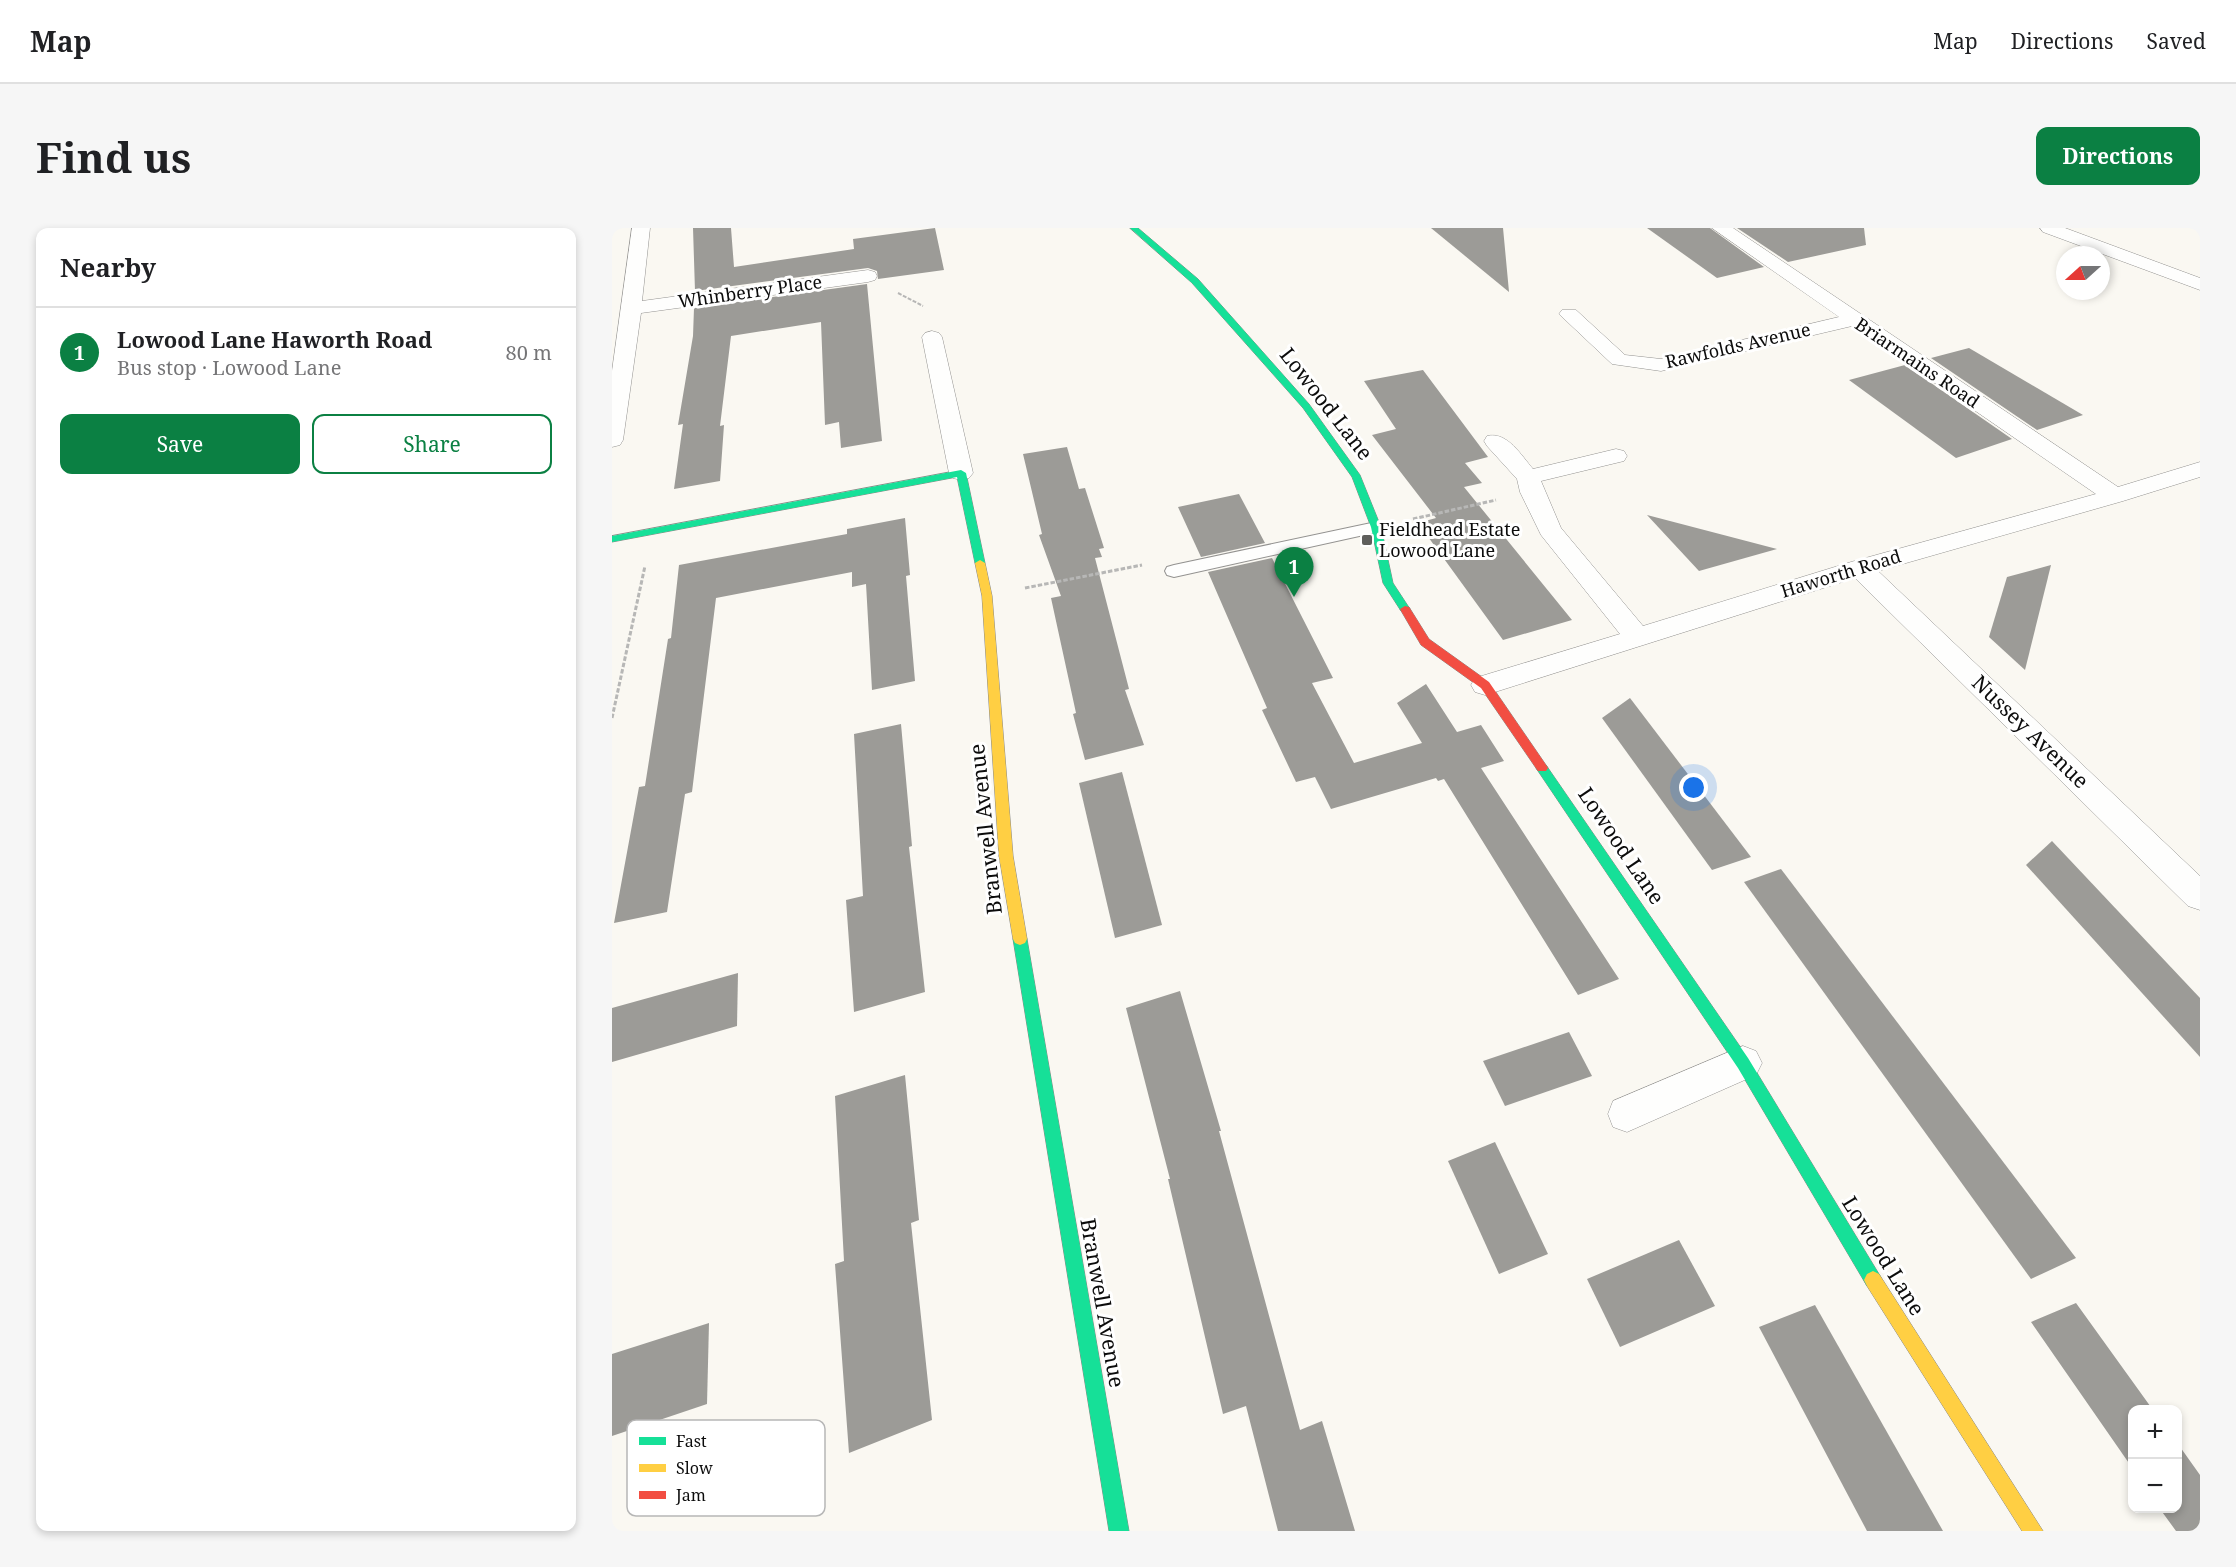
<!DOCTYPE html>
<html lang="en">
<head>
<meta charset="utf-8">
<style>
  :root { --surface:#fff; --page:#f6f6f6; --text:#202124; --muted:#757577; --line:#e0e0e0; --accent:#0b8043 }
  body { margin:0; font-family:"Noto Serif",serif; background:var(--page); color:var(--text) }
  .controls { position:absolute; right:18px; bottom:18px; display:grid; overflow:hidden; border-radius:12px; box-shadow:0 3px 9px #0003 }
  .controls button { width:54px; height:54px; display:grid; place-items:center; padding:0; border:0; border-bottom:2px solid var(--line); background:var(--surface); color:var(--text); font:30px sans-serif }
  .compass { position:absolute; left:1444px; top:18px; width:54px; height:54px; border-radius:50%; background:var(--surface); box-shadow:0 3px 9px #0003; rotate:249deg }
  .you { position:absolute; left:1082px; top:560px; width:21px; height:21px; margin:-15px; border:4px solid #fff; border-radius:50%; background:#1a73e8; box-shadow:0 0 0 9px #1a73e833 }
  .badge { display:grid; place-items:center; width:39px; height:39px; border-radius:50%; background:var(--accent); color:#fff; font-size:20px; font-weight:700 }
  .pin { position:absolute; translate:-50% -50px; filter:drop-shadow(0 2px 3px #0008) }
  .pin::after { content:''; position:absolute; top:32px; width:21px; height:18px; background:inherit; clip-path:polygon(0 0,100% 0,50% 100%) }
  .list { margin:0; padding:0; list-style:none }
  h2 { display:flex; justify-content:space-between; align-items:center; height:78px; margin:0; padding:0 24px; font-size:26px }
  h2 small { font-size:20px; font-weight:400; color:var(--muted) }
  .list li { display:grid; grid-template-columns:39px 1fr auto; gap:18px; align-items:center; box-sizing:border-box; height:90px; padding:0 24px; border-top:2px solid var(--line) }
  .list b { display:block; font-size:22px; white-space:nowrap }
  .list p { margin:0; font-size:20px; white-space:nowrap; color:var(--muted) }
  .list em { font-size:20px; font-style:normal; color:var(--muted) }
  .actions { display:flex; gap:12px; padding:18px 24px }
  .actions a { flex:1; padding:14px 0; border:2px solid var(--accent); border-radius:12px; text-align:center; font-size:21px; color:var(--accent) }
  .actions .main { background:var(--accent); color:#fff }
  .map { position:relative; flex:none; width:1588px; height:1303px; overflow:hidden; border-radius:12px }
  header { display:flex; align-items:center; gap:36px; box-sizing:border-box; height:84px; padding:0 30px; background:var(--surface); border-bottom:2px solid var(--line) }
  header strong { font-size:28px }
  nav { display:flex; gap:33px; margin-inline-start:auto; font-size:21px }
  .intro { display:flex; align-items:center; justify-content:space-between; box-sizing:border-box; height:144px; padding:0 36px }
  h1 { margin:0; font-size:42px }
  .button { padding:15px 27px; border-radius:12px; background:var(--accent); color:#fff; font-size:21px; font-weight:700 }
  main { display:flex; gap:36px; padding:0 36px }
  aside { flex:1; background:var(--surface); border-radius:12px; box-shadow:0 3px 9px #0003 }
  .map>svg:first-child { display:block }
  .building { fill:#9c9b97 }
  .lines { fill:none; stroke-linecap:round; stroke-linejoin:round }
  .lane-casing { stroke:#939290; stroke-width:2 }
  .street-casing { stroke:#939290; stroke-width:1 }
  .fast-casing { stroke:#8a8986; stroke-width:1 }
  .slow-casing { stroke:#8a8986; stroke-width:1 }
  .jam-casing { stroke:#8a8986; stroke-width:1 }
  .path-far1 { stroke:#b7b7b6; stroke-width:2; stroke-dasharray:4 1.5; stroke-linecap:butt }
  .path { stroke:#b7b7b6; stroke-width:3; stroke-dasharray:4.5 2; stroke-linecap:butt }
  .lane { fill:#fefefd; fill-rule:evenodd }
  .street { fill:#fefefd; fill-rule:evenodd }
  .fast { fill:#16e098; fill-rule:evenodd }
  .slow { fill:#ffcf43; fill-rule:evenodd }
  .jam { fill:#f24e42; fill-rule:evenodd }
  .poi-dot { fill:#5f5f5c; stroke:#fff; stroke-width:2 }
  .labels { text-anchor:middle; stroke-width:6; stroke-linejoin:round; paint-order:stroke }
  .far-street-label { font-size:18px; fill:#0c0c0c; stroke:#fff }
  .far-poi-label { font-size:18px; fill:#0c0c0c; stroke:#fff; text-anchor:start }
  .street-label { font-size:21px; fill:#0c0c0c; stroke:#fff }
  .key { fill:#fff; stroke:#b6b6b6; stroke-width:1.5 }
  .key-label { font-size:16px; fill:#0c0c0c }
</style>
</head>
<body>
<header>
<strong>Map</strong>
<nav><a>Map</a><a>Directions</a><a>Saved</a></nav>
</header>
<div class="intro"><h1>Find us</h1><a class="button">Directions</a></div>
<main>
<aside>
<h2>Nearby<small></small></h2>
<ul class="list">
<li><span class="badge">1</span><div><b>Lowood Lane Haworth Road</b><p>Bus stop · Lowood Lane</p></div><em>80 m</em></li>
</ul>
<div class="actions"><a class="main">Save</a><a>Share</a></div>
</aside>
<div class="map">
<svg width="1588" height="1303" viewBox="0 0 1588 1303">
  <rect width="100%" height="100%" fill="#faf8f2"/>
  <g class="building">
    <path d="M81 0H119L122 39 242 21 241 11 323 0 332 42 266 51 265 43 256 40 83 63Z"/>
    <path d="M819 0H891L897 64Z"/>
    <path d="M1035 0H1098L1152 39 1105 50Z"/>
    <path d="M1125 0H1252L1254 17 1176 34Z"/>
    <path d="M255 56 270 213 229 220 227 194 213 197 209 94 119 108 108 198 112 197 108 253 62 261 71 196 66 197 81 108 82 80Z"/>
    <path d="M1357 120 1471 187 1425 202 1319 130Z"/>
    <path d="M1293 137 1400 211 1344 230 1237 152Z"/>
    <path d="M811 142 876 229 853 235 870 255 852 259 960 392 891 412 806 295 824 290 760 207 784 201 752 153Z"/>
    <path d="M455 219 467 261 473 260 492 320 487 321 490 329 483 330 517 461 513 462 532 517 473 532 461 486 464 485 439 370 449 368 427 307 430 306 411 226Z"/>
    <path d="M627 266 653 315 589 329 566 279Z"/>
    <path d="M1035 287 1165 321 1087 343Z"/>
    <path d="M293 290 298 347 294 348 303 453 260 462 254 356 240 359V344L104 370 80 564 73 566 55 684 2 695 27 559 33 558 56 411 59 410 67 337 235 306V301Z"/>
    <path d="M660 330 721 450 700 455 742 535 810 515 785 475 814 456 845 504 869 497 892 533 869 540 1007 751 966 767 832 551 826 553 824 550 719 581 703 549 684 554 650 482 655 480 596 344Z"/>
    <path d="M1439 337 1413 442 1377 409 1395 349Z"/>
    <path d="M1018 470 1139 629 1100 642 990 490Z"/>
    <path d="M289 496 300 618 297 619 313 764 242 784 234 672 251 668 242 506Z"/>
    <path d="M510 544 550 697 503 710 467 555Z"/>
    <path d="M1440 613 1588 770V829L1414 637Z"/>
    <path d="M1169 641 1464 1030 1419 1051 1132 654Z"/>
    <path d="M126 745 125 798 0 834V780Z"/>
    <path d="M568 763 609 903H607L688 1202 710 1193 743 1303H666L634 1178 611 1186 556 951H558L514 780Z"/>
    <path d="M957 804 980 848 893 878 871 833Z"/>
    <path d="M293 847 307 992 299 995 320 1192 237 1225 223 1036 232 1033 223 868Z"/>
    <path d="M883 914 936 1026 887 1046 836 933Z"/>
    <path d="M1067 1012 1103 1078 1008 1119 975 1051Z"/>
    <path d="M1464 1075 1541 1182H1521V1241L1419 1094Z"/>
    <path d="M1203 1077 1331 1303H1255L1147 1099Z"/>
    <path d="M97 1095 95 1176 0 1208V1126Z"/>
    <path d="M1566 1216 1588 1247V1303H1564L1548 1281H1566Z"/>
  </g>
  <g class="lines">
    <g class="lane-casing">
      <path id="lane" d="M764 294 770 295 773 299 770 303 562 349 555 347 553 343 555 339 562 337Z"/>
    </g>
    <g class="street-casing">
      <g id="street">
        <path d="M20 0H38L30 73 256 42 263 44 265 48 263 52 256 54 29 85 11 212 8 217 0 219V143Z"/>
        <path d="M1100 0H1121L1506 259 1588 234V249L1511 273 1266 343 1588 648V682L1576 678 1243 350 883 464 873 467 863 464 859 457 863 450 1008 406 929 307 908 264 905 251 875 218 872 213 875 208C895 203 909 227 921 241L1004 221 1012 223 1015 228 1012 233 929 253 949 300 1031 398 1239 334 1484 266 1240 98 1049 143 1000 136 947 86 950 82H964L1013 127 1049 131 1227 89Z"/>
        <path d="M1428 0H1453L1588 50V62L1431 4Z"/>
        <path d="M320 103 327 105 330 109 361 245 357 250 349 252 341 250 337 245 310 109 313 105Z"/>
        <path d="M1131 818 1144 823 1150 835 1144 847 1015 904 1001 899 996 886 1001 873Z"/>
      </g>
    </g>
    <g class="fast-casing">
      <g id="fast">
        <path d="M518 0H526L586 51 697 176 748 247 769 299 781 355 798 381 797 383H789L771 355 759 299 740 249 691 180 580 55Z"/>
        <path d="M349 242 354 245 373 335 368 338 363 335 345 249 0 314V308Z"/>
        <path d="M930 536 934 537 1136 830 1267 1046 1270 1052 1267 1058 1261 1061 1255 1058 1126 840 926 543 924 540 926 537Z"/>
        <path d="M408 705 413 707 415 711 517 1303H497L401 711 403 707Z"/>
      </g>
    </g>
    <g class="slow-casing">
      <g id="slow">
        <path d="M368 332 373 335 380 368 401 628 415 711 413 715 408 717 403 715 401 711 387 628 370 368 363 335Z"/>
        <path d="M1261 1043 1267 1046 1431 1303H1410L1255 1058 1252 1052 1255 1046Z"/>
      </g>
    </g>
    <g class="jam-casing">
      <path id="jam" d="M793 378 797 379 817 411 877 454 934 537 936 540 934 543H926L869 460 809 417 788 381Z"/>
    </g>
    <path class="path-far1" d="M286 65 311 78"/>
    <g class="path">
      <path d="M801 291 884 272"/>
      <path d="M413 360 530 337"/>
      <path d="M0 490 33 338"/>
    </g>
    <use href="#lane" class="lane"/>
    <use href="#street" class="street"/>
    <use href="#fast" class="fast"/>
    <use href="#slow" class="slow"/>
    <use href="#jam" class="jam"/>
  </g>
  <rect class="poi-dot" x="749" y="306" width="12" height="12" rx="3"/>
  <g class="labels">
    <g class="far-street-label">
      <text transform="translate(138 64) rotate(-8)" y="6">Whinberry Place</text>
      <text transform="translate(1126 118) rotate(-13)" y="6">Rawfolds Avenue</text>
      <text transform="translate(1305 135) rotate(34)" y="6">Briarmains Road</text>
      <text transform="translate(1229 346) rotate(-17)" y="6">Haworth Road</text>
    </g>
    <g class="far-poi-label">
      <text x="767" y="308">Fieldhead Estate<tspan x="767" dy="21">Lowood Lane</tspan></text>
    </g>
    <g class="street-label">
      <text transform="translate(714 176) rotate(52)" y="7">Lowood Lane</text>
      <text transform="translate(1418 504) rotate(44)" y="7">Nussey Avenue</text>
      <text transform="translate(374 601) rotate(-96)" y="7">Branwell Avenue</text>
      <text transform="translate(1009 618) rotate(56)" y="7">Lowood Lane</text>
      <text transform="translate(1271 1028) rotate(58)" y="7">Lowood Lane</text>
      <text transform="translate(490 1075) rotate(80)" y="7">Branwell Avenue</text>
    </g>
  </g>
  <rect x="15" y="1192" width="198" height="96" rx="9" class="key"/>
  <rect x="27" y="1209" width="27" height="8" fill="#16e098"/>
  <rect x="27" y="1236" width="27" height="8" fill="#ffcf43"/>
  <rect x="27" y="1263" width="27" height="8" fill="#f24e42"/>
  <g class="key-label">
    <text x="64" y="1219">Fast</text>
    <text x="64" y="1246">Slow</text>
    <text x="64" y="1273">Jam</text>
  </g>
</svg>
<div class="controls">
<button>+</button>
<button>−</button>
</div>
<svg class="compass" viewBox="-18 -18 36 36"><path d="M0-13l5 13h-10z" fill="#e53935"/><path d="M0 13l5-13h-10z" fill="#757577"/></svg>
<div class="you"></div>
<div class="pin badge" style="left:682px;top:369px">1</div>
</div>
</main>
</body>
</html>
